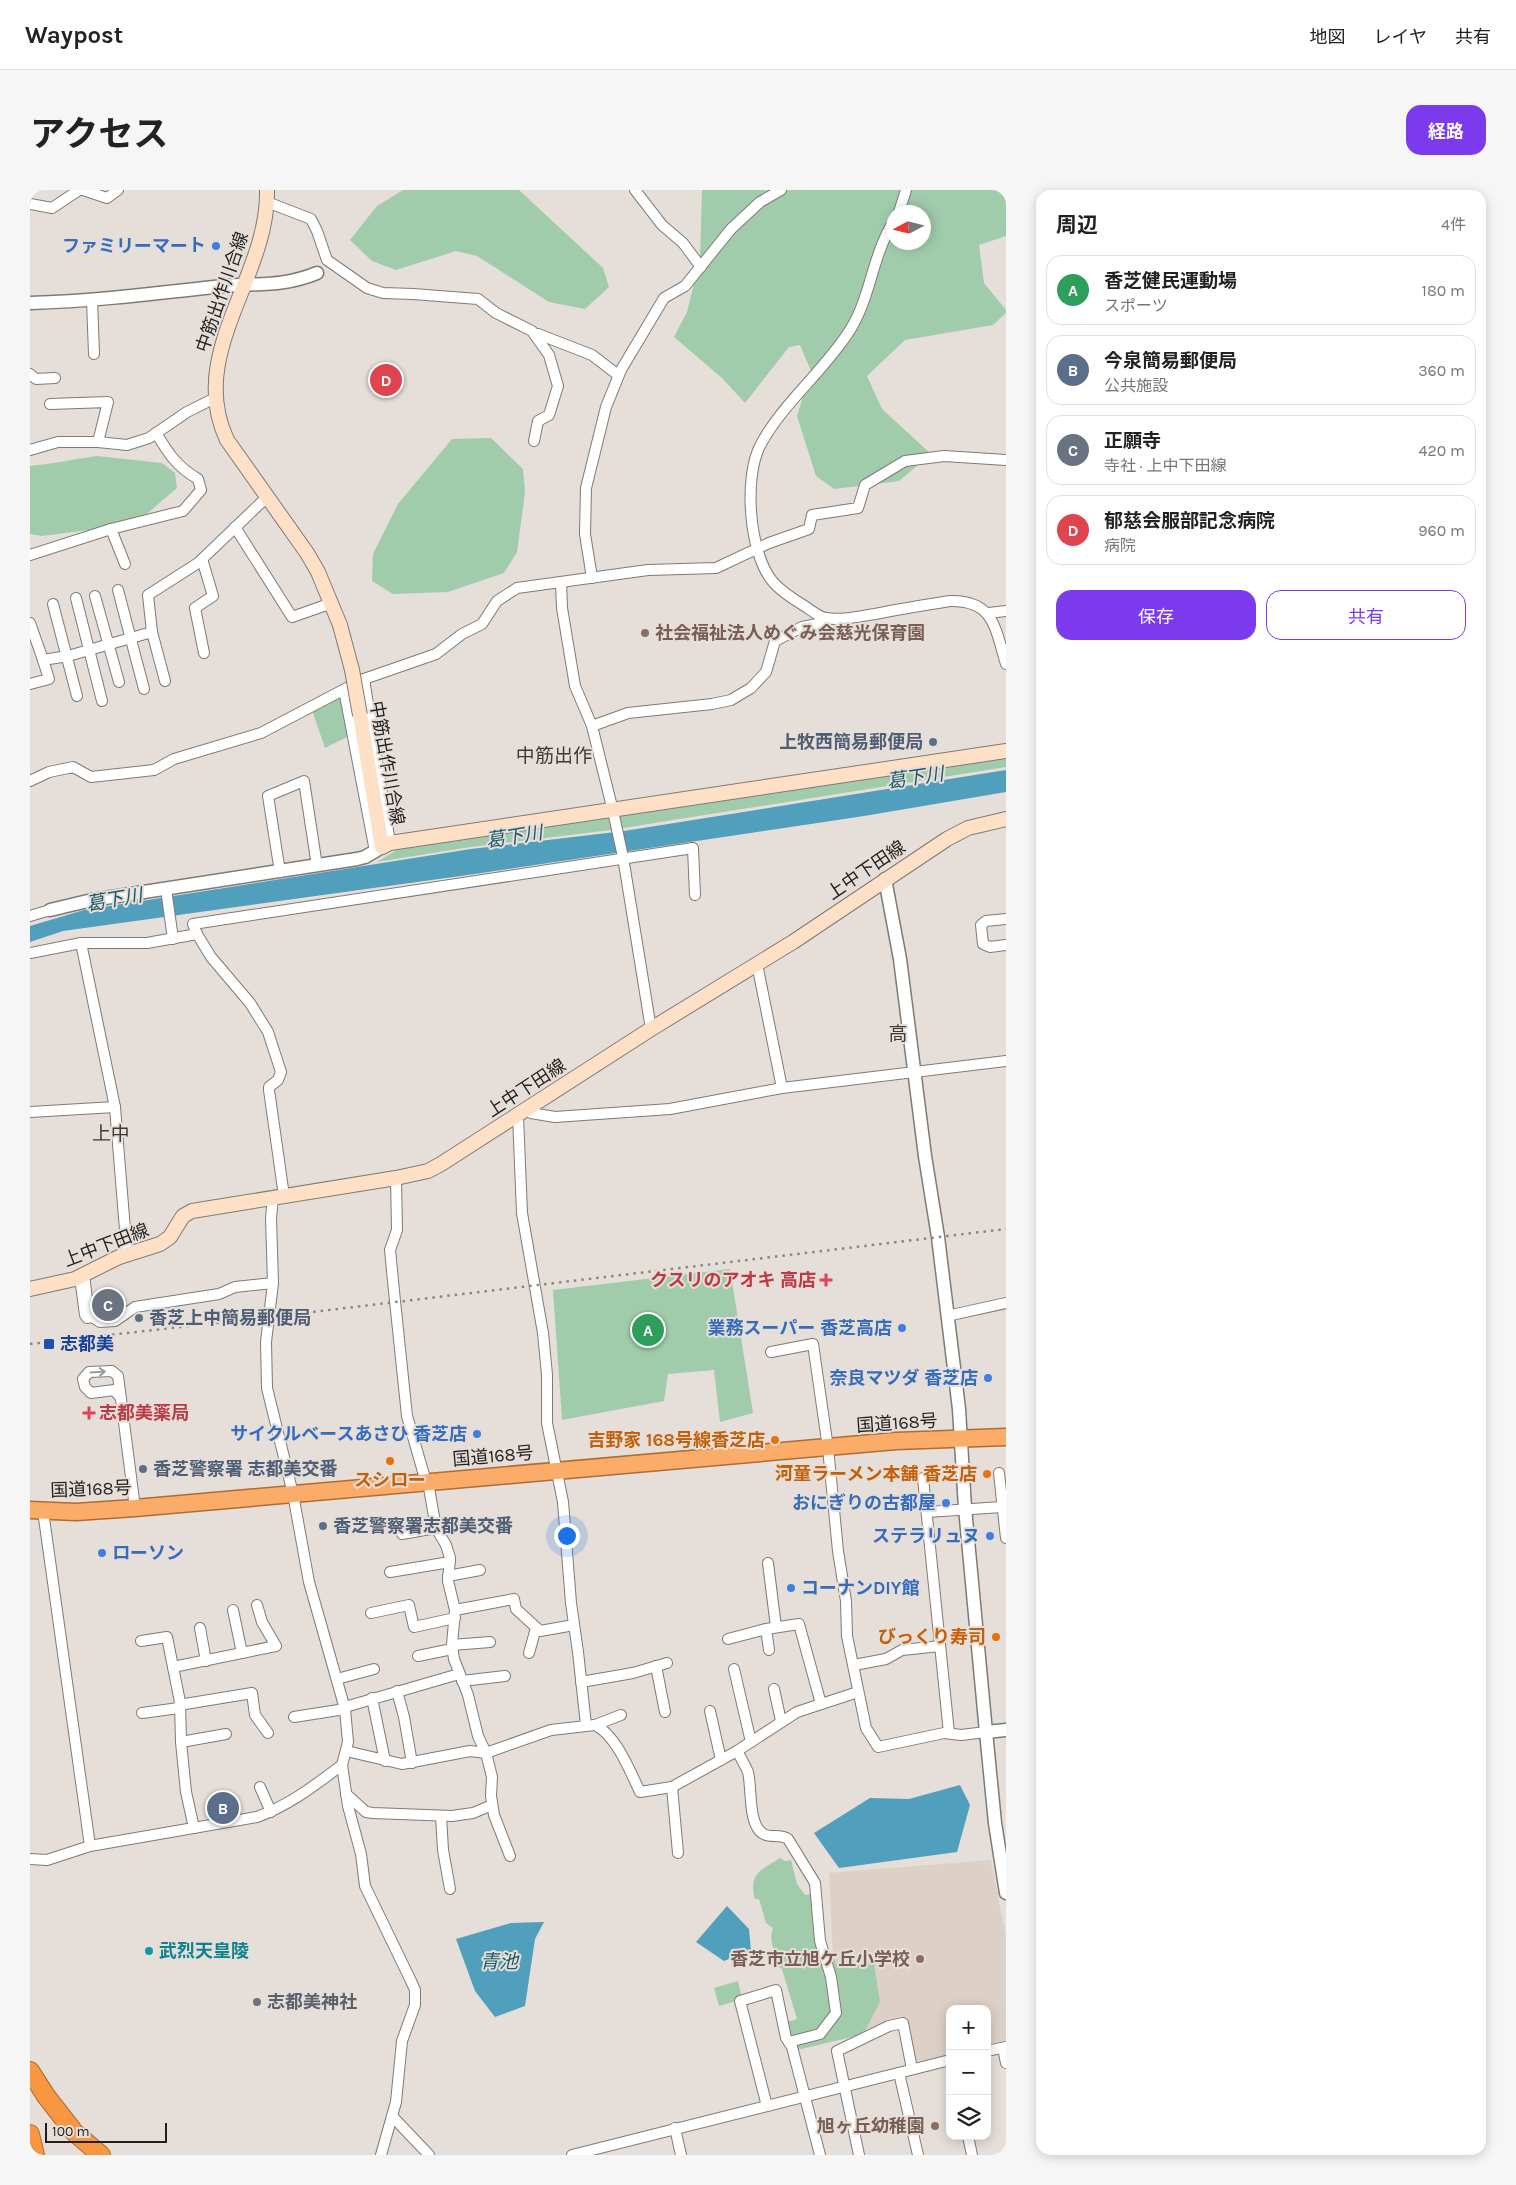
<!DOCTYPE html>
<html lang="ja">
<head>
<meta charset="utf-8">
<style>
  :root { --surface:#fff; --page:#f6f6f6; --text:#222; --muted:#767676; --line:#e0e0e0; --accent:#7c3aed }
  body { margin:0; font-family:Karla,"Noto Sans JP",sans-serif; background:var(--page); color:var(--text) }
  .controls { position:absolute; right:15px; bottom:15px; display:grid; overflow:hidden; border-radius:10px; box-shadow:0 2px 12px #0003 }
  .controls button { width:45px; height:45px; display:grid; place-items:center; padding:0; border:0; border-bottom:1px solid var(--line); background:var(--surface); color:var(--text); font:25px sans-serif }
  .compass { position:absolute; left:856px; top:15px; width:45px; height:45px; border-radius:50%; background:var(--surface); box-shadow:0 2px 12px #0003; rotate:263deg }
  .scale { position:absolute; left:15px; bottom:12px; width:122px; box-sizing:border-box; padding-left:5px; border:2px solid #221f1e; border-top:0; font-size:14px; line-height:18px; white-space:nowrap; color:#221f1e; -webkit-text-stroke:4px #e5ded9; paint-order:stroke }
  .you { position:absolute; left:536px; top:1345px; width:18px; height:18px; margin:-12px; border:4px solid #fff; border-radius:50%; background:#1a73e8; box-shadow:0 0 0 8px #1a73e833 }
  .badge { display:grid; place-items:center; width:32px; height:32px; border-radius:50%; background:var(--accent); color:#fff; font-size:16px; font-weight:700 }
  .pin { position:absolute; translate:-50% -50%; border:2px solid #fff; box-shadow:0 1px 5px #0006 }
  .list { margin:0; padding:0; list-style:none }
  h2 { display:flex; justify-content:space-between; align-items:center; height:65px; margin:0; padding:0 20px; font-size:21px }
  h2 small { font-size:16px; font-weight:400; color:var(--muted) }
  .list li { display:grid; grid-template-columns:32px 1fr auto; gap:15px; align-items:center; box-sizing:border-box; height:70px; margin:0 10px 10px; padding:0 10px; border:1px solid var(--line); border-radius:15px }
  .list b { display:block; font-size:19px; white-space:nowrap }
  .list p { margin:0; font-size:16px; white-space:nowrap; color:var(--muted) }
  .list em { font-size:16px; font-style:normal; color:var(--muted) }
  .actions { display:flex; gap:10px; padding:15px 20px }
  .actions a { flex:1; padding:11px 0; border:1px solid var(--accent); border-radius:15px; text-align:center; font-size:18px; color:var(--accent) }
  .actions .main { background:var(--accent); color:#fff }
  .icon { flex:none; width:28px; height:28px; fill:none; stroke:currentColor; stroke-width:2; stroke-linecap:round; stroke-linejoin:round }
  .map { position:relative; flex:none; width:976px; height:1965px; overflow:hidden; border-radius:15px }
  header { display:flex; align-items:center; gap:30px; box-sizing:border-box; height:70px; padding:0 25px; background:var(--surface); border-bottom:1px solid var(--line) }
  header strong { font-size:24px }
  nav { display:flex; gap:28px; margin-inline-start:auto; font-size:18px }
  .intro { display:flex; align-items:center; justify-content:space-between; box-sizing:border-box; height:120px; padding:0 30px }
  h1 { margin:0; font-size:35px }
  .button { padding:12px 22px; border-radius:15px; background:var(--accent); color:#fff; font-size:18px; font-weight:700 }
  main { display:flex; gap:30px; padding:0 30px }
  aside { flex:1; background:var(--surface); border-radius:15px; box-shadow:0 2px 12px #0003 }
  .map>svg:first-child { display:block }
  .built { fill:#ddd0c6 }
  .green { fill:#a0ccac; fill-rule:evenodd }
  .water { fill:#509fbc }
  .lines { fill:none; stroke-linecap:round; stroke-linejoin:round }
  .minor-casing { stroke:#807a75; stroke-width:12 }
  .tertiary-casing { stroke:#807a75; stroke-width:15 }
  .secondary-casing { stroke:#807a75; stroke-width:16 }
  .trunk-casing { stroke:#ad6d35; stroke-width:19 }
  .motorway-casing { stroke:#ad6d35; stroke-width:20 }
  .minor { stroke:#fff; stroke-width:10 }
  .tertiary { stroke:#fff; stroke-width:12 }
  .secondary { stroke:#fde0c6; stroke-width:14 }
  .trunk { stroke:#faac68; stroke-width:16 }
  .motorway { stroke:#f89742; stroke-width:18 }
  .rail { stroke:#8b8582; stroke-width:2.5; stroke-dasharray:2.5 5; stroke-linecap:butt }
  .secondary-bridge-casing { stroke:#807a75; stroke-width:16; stroke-linecap:butt }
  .secondary-bridge { stroke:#fde0c6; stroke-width:14 }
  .oneway { stroke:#9c9a9a }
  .shop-dot { fill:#3f7fe0; stroke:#e5ded9; stroke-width:2 }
  .education-dot { fill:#8d6e63; stroke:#e5ded9; stroke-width:2 }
  .service-dot { fill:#5c6f8a; stroke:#e5ded9; stroke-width:2 }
  .health-dot { fill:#e0444e; stroke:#e5ded9; stroke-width:2 }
  .transit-dot { fill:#1a4fb4; stroke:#e5ded9; stroke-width:2 }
  .food-dot { fill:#e8710a; stroke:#e5ded9; stroke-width:2 }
  .culture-dot { fill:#0f9aa8; stroke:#e5ded9; stroke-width:2 }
  .worship-dot { fill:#6b7280; stroke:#e5ded9; stroke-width:2 }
  .labels { text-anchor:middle; stroke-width:4; stroke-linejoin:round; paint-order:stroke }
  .shop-label { font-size:18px; font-weight:bold; fill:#366cbe; stroke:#e5ded9; text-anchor:end }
  .street-label { font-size:18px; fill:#221f1e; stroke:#e5ded9 }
  .education-label { font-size:18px; font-weight:bold; fill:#785e54; stroke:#e5ded9; text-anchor:end }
  .service-label { font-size:18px; font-weight:bold; fill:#4e5e75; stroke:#e5ded9; text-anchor:start }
  .health-label { font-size:18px; font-weight:bold; fill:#be3a42; stroke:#e5ded9; text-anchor:end }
  .transit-label { font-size:18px; font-weight:bold; fill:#164399; stroke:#e5ded9; text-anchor:start }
  .food-label { font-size:18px; font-weight:bold; fill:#c56008; stroke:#e5ded9; text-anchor:end }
  .culture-label { font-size:18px; font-weight:bold; fill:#0d838f; stroke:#e5ded9; text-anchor:start }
  .worship-label { font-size:18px; font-weight:bold; fill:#5b616d; stroke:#e5ded9; text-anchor:start }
  .neighbourhood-label { font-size:19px; fill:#3e3935; stroke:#e5ded9 }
  .water-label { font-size:19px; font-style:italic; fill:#1a596e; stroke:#e5ded9 }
</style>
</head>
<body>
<header>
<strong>Waypost</strong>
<nav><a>地図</a><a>レイヤ</a><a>共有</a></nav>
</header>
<div class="intro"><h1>アクセス</h1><a class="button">経路</a></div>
<main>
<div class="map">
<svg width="976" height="1965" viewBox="0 0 976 1965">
  <rect width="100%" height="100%" fill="#e5ded9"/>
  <path class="built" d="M961 1670 976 1747V1854L957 1857V1819H920V1865L888 1871 885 1869 877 1827 856 1831 834 1843 850 1812 844 1773 808 1778 803 1766 799 1683Z"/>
  <g class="green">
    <path d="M373 0H489L573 78 579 97 555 119 519 112 447 66 426 61 366 80 342 71 320 50 347 16Z"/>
    <path d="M672 0H976V46L949 55 954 93 976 120V123L963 135 875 150 837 186 852 219 901 264 869 291 804 299 786 286 767 226 781 181 770 155 759 157 715 213 692 188 644 147 657 122 670 70ZM864 22H894V52H864Z"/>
    <path d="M461 248 493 279 495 302 487 362 474 383 418 402 363 404 342 391 343 364 368 314 422 249Z"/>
    <path d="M67 266 132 273 145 283 147 298 105 334 12 346 0 344V276C23 274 44 269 67 266Z"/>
    <path d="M312 504 319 546 295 558 282 520Z"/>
    <path d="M976 564V577L581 640 440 657 347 672 375 655Z"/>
    <path d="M700 1079 723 1223 690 1232 684 1180 638 1184 634 1211 532 1230 523 1100Z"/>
    <path d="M750 1668 755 1671 761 1670 767 1694 775 1705 790 1702 795 1754 803 1766 808 1778 844 1773 850 1812 834 1843 826 1846 767 1860 759 1846 757 1832 767 1829 752 1779 749 1777C746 1763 738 1752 743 1738L736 1733 729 1709H725C718 1684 731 1680 750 1668Z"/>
    <path d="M708 1791 712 1809 689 1816 684 1798Z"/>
  </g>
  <g class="water">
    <path d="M976 580V602L834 626 445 684 33 741 0 752V736L54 720 441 659 594 641Z"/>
    <path d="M930 1595 940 1615 927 1662 809 1678 784 1643 840 1608 879 1609Z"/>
    <path d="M697 1716 719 1739 721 1761 694 1771 666 1752Z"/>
    <path d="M514 1732 505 1749 495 1816 465 1827 445 1801 426 1749 481 1733Z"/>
  </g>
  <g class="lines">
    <g class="minor-casing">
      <g id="minor">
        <path d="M53 0 77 8 88 0"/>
        <path d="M605 0 632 35 653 53 671 77"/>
        <path d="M237 12 281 29 287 41 297 70 337 98 353 103 383 104 448 109 466 123 502 141 519 165 528 196 519 225 508 231 504 251"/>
        <path d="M0 14 22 18 49 0"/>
        <path d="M869 22 876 0"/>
        <path d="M864 31C842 65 841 107 820 140 795 180 753 213 731 254 713 286 719 364 743 392 751 401 763 409 773 415 780 419 788 427 796 428 811 431 830 426 845 424 870 419 895 415 920 411 964 410 965 438 976 474"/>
        <path d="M62 110 64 164"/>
        <path d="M505 145 508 144 562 165 588 185"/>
        <path d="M0 184 6 189 25 188"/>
        <path d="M20 214 78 212 68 252"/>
        <path d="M0 260 28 252H68L97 255 119 248 157 222 185 208"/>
        <path d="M205 337 262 427 302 413"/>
        <path d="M81 339 95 374"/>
        <path d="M0 365 81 339 153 321 171 300 168 289C146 276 139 264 126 243"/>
        <path d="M172 369 183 406 165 418 174 463"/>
        <path d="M562 388 555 344 556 298 576 217 591 180 634 108 655 96 701 39 730 12 751 0"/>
        <path d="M531 392 532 418 545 496 562 536 583 621 593 667 621 839"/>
        <path d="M88 400 114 499"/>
        <path d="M65 406 89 492"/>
        <path d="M46 408 72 511"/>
        <path d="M23 414 47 506"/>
        <path d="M959 423 976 421"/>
        <path d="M0 433 13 470 38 466 122 442 118 405 168 373 238 306"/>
        <path d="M122 442 135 491"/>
        <path d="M334 489 360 653"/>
        <path d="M0 494 19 489 13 470"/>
        <path d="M314 500 345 661"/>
        <path d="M562 536 598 523 682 514 701 510 721 498 736 482 745 451 772 437 787 434 794 428"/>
        <path d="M0 591 19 582 43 577 61 587 124 580 144 569 231 543 334 489 406 464 432 444 452 434 467 411 487 398 618 380 686 378 739 353 779 339 782 325 828 318 835 295 875 271 914 266 976 270"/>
        <path d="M250 682 238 606 274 591 287 676"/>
        <path d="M136 699 143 749"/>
        <path d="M0 726 20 720"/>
        <path d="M976 729 956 731 951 735 953 754 960 757 976 755"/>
        <path d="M167 744 181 767 220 813 238 842 251 882 248 890 239 897V900L254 1006"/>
        <path d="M51 753 85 917 97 1064"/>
        <path d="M0 763 51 753H117L167 744 163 734 663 658 665 705"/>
        <path d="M727 774 752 898"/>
        <path d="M498 920 501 923 525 927 640 919 752 898 976 871"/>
        <path d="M0 922 85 917"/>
        <path d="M488 926 492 1023 513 1143 517 1185V1233L533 1312 541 1413 548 1462 556 1535"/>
        <path d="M366 988 367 1040 360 1060 365 1111 377 1226 396 1292"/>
        <path d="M243 1008 241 1028 243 1093 236 1152 237 1198 263 1304 279 1392 315 1519 318 1552 312 1575 318 1616 331 1664 335 1696 381 1791 385 1800V1815L372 1851 366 1912 351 1965"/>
        <path d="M50 1087 55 1125 57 1128 62 1127 64 1123 57 1109 54 1085"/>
        <path d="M917 1126 976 1113"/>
        <path d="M62 1127 70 1132 85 1131 105 1117 189 1104 205 1097 243 1093"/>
        <path d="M741 1162 783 1154 798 1258 808 1361 816 1411 817 1446 836 1538 848 1557 914 1543 931 1545 956 1542"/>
        <path d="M90 1207 84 1200 61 1203 55 1197 53 1189 59 1182 82 1181 88 1186 105 1318"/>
        <path d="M969 1283 976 1348"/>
        <path d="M893 1288 919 1543"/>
        <path d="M398 1292 406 1338 416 1355 420 1368 418 1391 425 1420 422 1455 424 1469 438 1505 448 1546 456 1563 462 1587 461 1606 464 1625 480 1666"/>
        <path d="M13 1321 60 1656"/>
        <path d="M897 1322 972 1317"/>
        <path d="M372 1344 406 1338"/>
        <path d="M738 1373 746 1437"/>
        <path d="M360 1382 420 1372"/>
        <path d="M418 1386 450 1380"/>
        <path d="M203 1420 212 1463"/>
        <path d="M425 1420 484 1409 486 1419 510 1441 544 1435"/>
        <path d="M341 1423 379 1415 384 1437 425 1428"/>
        <path d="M170 1438 176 1471"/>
        <path d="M736 1439 739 1460"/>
        <path d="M698 1449 736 1439 769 1434 791 1514"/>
        <path d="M111 1451 137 1447 150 1512 151 1552 156 1602 164 1638"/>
        <path d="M422 1455 460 1452"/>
        <path d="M499 1463 506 1438"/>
        <path d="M388 1466 422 1459"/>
        <path d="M824 1475 856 1469 872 1460 910 1456"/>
        <path d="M626 1476 635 1522"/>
        <path d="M143 1477 246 1456 232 1432 227 1415"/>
        <path d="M704 1479 721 1552"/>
        <path d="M307 1489 344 1479"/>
        <path d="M432 1491 475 1486"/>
        <path d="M551 1492 603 1483 637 1473"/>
        <path d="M744 1499 751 1531"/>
        <path d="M367 1501 374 1527 382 1573"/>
        <path d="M342 1508 355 1571"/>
        <path d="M149 1515 222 1503 225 1525 238 1543"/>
        <path d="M315 1517 429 1484"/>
        <path d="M680 1521 691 1570"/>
        <path d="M112 1523 149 1518"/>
        <path d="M264 1527 315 1519"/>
        <path d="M565 1535 591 1525"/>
        <path d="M151 1552 196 1544"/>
        <path d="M316 1561 372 1574 440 1561 456 1563 521 1540 565 1535C586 1545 600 1581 610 1602L642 1597 707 1561 767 1522 828 1502"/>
        <path d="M707 1561C711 1568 715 1575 718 1582 722 1598 718 1633 732 1643 739 1649 750 1643 758 1649L785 1693 790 1751 801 1787 806 1823 790 1844 759 1852"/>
        <path d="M230 1597 241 1622"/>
        <path d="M642 1597 648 1663"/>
        <path d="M316 1604 336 1622 343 1623 422 1626 443 1623 462 1615"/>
        <path d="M411 1626 413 1660 420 1699"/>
        <path d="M0 1669 17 1670 60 1656 227 1627C260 1615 285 1595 312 1575"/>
        <path d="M973 1858 976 1873"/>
        <path d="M957 1861 976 1857"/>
        <path d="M869 1883 888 1965"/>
        <path d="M737 1916 710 1811 746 1800 756 1848 762 1857 790 1965"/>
        <path d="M362 1926 399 1965"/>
        <path d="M645 1938 651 1965"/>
        <path d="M938 1946 942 1965"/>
        <path d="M542 1965 920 1870"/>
        <path d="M829 1965 807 1861 859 1836 873 1833 882 1879"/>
      </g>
    </g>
    <g class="tertiary-casing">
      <g id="tertiary">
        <path d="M0 113C65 111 129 103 193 96 228 93 253 97 287 83"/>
        <path d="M855 689 870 769 895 966 908 1047 929 1219 935 1318 956 1542 965 1633 976 1703"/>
        <path d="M20 720 62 710 327 669 335 667 352 657"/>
        <path d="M956 1542 976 1540"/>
      </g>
    </g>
    <g class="secondary-casing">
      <g id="secondary">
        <path d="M237 0C239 87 156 163 197 250L277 363 288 382 310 435"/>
        <path d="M330 525 352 657 360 653 976 561"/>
        <path d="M0 1099 45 1089 89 1067 130 1054 140 1047 153 1026 162 1021 366 988 398 981 411 974 621 839 763 752 917 649 938 638 976 629"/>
      </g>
    </g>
    <g class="trunk-casing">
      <path id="trunk" d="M0 1320 46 1322 105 1318 866 1251 976 1247"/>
    </g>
    <g class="motorway-casing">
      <g id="motorway">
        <path d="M0 1881 16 1906 44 1942 71 1965"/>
        <path d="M0 1944 5 1965"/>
      </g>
    </g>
    <use href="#minor" class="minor"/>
    <use href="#tertiary" class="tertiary"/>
    <use href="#secondary" class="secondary"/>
    <use href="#trunk" class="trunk"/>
    <use href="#motorway" class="motorway"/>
    <path class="rail" d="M0 1154 274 1123 976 1039"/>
    <g class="secondary-bridge-casing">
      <path id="secondary-bridge" d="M310 435 322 480 330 525"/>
    </g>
    <use href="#secondary-bridge" class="secondary-bridge"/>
  </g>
  <defs><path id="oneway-shaft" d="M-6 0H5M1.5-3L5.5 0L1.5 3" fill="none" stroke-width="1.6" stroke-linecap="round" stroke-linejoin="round" transform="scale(1.25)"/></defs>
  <use class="oneway" href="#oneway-shaft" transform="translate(68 1182) rotate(-4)"/>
  <g class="shop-dot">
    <circle cx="186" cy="56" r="5"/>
    <circle cx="872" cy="1138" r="5"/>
    <circle cx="958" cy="1188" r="5"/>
    <circle cx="447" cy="1244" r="5"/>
    <circle cx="916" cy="1313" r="5"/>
    <circle cx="960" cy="1346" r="5"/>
    <circle cx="72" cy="1363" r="5"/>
    <circle cx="761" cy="1398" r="5"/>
  </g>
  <g class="education-dot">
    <circle cx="615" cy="443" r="5"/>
    <circle cx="890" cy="1769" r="5"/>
    <circle cx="905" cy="1936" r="5"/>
  </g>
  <g class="service-dot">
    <circle cx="903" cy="552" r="5"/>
    <circle cx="109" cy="1128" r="5"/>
    <circle cx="113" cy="1279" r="5"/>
    <circle cx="293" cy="1336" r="5"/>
  </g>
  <g class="health-dot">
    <path d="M793.5 1082.5h5v5h5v5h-5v5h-5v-5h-5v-5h5z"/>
    <path d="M56.5 1215.5h5v5h5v5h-5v5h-5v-5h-5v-5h5z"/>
  </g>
  <rect class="transit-dot" x="13" y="1148" width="12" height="12" rx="2.5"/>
  <g class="food-dot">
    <circle cx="745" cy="1250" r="5"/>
    <circle cx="360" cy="1271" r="5"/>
    <circle cx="957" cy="1284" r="5"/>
    <circle cx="966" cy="1447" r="5"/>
  </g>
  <circle class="culture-dot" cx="119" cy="1761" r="5"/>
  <circle class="worship-dot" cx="227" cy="1812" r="5"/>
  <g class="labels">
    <g class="shop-label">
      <text x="176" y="62">ファミリーマート</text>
      <text x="862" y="1144">業務スーパー 香芝高店</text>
      <text x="948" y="1194">奈良マツダ 香芝店</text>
      <text x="437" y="1250">サイクルベースあさひ 香芝店</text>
      <text x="906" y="1319">おにぎりの古都屋</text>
      <text x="950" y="1352">ステラリュヌ</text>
      <text x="82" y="1369" text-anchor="start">ローソン</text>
      <text x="771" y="1404" text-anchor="start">コーナンDIY館</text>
    </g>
    <g class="street-label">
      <text transform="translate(192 102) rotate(-71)" y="6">中筋出作川合線</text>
      <text transform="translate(357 573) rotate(80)" y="6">中筋出作川合線</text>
      <text transform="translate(836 680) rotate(-34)" y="6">上中下田線</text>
      <text transform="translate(496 898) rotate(-33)" y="6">上中下田線</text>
      <text transform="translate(76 1055) rotate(-21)" y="6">上中下田線</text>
      <text transform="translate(867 1233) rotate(-4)" y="6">国道168号</text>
      <text transform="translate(463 1266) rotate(-5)" y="6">国道168号</text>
      <text transform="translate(61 1299) rotate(-2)" y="6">国道168号</text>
    </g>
    <g class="education-label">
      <text x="625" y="449" text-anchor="start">社会福祉法人めぐみ会慈光保育園</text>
      <text x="880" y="1775">香芝市立旭ケ丘小学校</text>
      <text x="895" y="1942">旭ヶ丘幼稚園</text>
    </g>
    <g class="service-label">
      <text x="893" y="558" text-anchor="end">上牧西簡易郵便局</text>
      <text x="119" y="1134">香芝上中簡易郵便局</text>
      <text x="123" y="1285">香芝警察署 志都美交番</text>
      <text x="303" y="1342">香芝警察署志都美交番</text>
    </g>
    <g class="health-label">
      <text x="786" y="1096">クスリのアオキ 高店</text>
      <text x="69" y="1229" text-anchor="start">志都美薬局</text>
    </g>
    <g class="transit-label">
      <text x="30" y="1160">志都美</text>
    </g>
    <g class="food-label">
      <text x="735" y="1256">吉野家 168号線香芝店</text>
      <text x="947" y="1290">河童ラーメン本舗 香芝店</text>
      <text x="360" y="1296" text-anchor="middle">スシロー</text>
      <text x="956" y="1453">びっくり寿司</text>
    </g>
    <g class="culture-label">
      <text x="129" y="1767">武烈天皇陵</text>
    </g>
    <g class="worship-label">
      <text x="237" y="1818">志都美神社</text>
    </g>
    <g class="neighbourhood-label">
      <text x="524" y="572">中筋出作</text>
      <text x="868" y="850">高</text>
      <text x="81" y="950">上中</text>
    </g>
    <g class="water-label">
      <text transform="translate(885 587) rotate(-8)" y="7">葛下川</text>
      <text transform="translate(484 646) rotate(-9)" y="7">葛下川</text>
      <text transform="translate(84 709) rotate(-10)" y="7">葛下川</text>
      <text x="469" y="1778">青池</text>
    </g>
  </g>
</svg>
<div class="controls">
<button>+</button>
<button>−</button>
<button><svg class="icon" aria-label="layers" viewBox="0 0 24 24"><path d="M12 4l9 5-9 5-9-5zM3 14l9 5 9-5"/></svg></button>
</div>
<svg class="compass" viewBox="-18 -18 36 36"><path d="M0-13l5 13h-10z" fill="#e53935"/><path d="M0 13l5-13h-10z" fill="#767676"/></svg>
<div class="scale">100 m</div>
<div class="you"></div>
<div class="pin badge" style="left:618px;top:1140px;background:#2e9e5b">A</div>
<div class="pin badge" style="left:193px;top:1618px;background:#5c6f8a">B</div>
<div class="pin badge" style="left:78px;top:1115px;background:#6b7280">C</div>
<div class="pin badge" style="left:356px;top:190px;background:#e0444e">D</div>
</div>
<aside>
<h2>周辺<small>4件</small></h2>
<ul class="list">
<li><span class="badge" style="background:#2e9e5b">A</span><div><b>香芝健民運動場</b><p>スポーツ</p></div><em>180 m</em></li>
<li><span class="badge" style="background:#5c6f8a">B</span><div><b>今泉簡易郵便局</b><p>公共施設</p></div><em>360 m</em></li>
<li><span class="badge" style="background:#6b7280">C</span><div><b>正願寺</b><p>寺社 · 上中下田線</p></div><em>420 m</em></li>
<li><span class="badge" style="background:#e0444e">D</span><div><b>郁慈会服部記念病院</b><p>病院</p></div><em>960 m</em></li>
</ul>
<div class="actions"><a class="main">保存</a><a>共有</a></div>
</aside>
</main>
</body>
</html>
